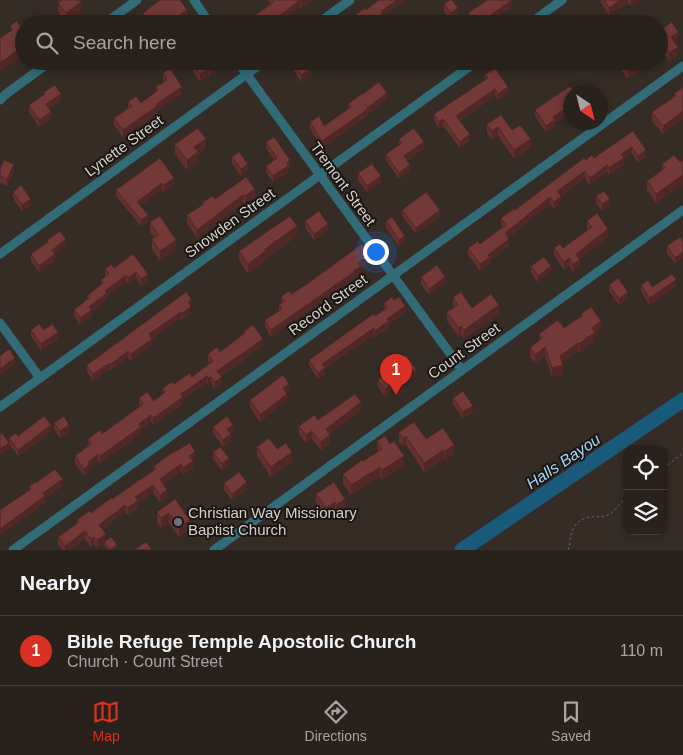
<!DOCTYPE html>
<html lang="en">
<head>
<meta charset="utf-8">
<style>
  :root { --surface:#28211c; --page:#302925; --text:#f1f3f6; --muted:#a5a3a3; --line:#443e3b; --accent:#d93025 }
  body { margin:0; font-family:Helvetica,sans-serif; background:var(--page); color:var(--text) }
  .controls { position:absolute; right:15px; bottom:15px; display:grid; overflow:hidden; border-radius:10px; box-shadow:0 2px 8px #0003 }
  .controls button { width:45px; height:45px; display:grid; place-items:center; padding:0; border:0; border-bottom:1px solid var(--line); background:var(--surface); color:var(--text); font:25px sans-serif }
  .compass { position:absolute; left:563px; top:85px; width:45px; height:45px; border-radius:50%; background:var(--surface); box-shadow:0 2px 8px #0003; rotate:145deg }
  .you { position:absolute; left:375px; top:251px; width:18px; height:18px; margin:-12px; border:4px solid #fff; border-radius:50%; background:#1a73e8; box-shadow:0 0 0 8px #1a73e833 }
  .badge { display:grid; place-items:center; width:32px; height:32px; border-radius:50%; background:var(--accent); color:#fff; font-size:16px; font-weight:700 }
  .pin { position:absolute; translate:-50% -41px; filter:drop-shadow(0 1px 2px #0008) }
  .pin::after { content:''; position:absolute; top:26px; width:18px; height:15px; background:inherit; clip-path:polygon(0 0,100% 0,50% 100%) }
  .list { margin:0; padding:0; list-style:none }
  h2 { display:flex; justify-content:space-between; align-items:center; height:65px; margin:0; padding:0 20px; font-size:21px }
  h2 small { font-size:16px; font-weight:400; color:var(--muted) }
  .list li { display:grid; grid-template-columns:32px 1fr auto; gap:15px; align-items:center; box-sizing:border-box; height:70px; padding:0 20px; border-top:1px solid var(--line) }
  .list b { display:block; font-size:19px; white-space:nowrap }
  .list p { margin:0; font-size:16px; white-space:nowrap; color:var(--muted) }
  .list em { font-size:16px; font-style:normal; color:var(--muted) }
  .icon { flex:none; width:28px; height:28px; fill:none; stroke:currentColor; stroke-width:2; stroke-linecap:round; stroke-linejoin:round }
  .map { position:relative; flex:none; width:683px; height:550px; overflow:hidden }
  .search { position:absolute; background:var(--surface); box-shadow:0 2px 8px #0003; left:15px; right:15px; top:15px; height:55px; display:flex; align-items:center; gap:12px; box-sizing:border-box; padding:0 18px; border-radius:28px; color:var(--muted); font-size:19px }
  .sheet { height:135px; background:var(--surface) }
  nav { display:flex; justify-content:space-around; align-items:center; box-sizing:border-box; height:70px; border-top:1px solid var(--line); background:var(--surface); font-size:14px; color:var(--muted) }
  nav a { display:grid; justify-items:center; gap:2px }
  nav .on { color:var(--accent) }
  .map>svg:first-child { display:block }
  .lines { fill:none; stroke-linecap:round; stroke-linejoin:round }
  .river { stroke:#195979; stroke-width:15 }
  .path { stroke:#6e6761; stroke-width:1; stroke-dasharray:2.5 2.5; stroke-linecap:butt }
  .minor { stroke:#316c78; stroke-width:9 }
  .wall { fill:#62312e }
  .shaded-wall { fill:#502826 }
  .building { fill:#723936; stroke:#502826 }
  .worship-dot { fill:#6b7280; stroke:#191513; stroke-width:2 }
  .labels { text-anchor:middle; stroke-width:4; stroke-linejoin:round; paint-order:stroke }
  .street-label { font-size:15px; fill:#d6d0cc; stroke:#191513 }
  .poi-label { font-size:15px; fill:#d6d0cc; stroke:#191513; text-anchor:start }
  .water-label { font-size:16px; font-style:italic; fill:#a4d6f4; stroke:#191513 }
</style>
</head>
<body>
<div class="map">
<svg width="683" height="550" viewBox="0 0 683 550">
  <rect width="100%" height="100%" fill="#352c26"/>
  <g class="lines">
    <path class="river" d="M462 550 683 400"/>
    <g class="path">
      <path d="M664 468 683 453"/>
      <path d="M568 550C571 543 569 534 574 527 587 510 599 521 610 514 616 510 621 502 627 496"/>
    </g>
    <g class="minor">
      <path d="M194 0 210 24"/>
      <path d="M104 24 137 0"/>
      <path d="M317 24 350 0"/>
      <path d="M529 24 562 0"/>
      <path d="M237 61 462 370"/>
      <path d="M0 100 6 94 51 61"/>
      <path d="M0 254 265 61"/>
      <path d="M0 323 40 378"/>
      <path d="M0 407 477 61"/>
      <path d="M13 550 683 66"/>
      <path d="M214 550 683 210"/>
    </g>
  </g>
  <g class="wall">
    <path d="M59 0H79L81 12 66 22 58 12Z"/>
    <path d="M268 0H313L301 8 300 7 277 24H239V21L250 19 271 4Z"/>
    <path d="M601 0H640L631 6 628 3 609 15 601 3Z"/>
    <path d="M444 4 458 14 454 17 459 24H444V21L449 18 444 11Z"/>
    <path d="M143 13 187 19 181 24H143Z"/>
    <path d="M659 31 678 40 675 42 678 55 669 61 664 53Z"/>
    <path d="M93 61H113V64L107 68 104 65 98 69Z"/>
    <path d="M219 61 215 65V72L209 77 208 75 200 81 193 71V64Z"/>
    <path d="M296 61H320L309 68 310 76 301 82 293 69V63Z"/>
    <path d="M558 61H574L563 69Z"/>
    <path d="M617 61H652L628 79 617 64Z"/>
    <path d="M163 73 182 94 157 111V113L123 138 114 125V118L128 108V102L141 103 156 92V87L164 82 163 81Z"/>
    <path d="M485 75 508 94 498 100 495 96 460 120 470 141 460 148 443 126 439 128 434 120V114L485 80Z"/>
    <path d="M683 87V119L663 134 652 121V112L674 98V94Z"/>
    <path d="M44 92 61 100 49 109 51 119 39 127 29 112V105L44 95Z"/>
    <path d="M570 92V107L567 109V113L555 123V126L546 132 535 116V110Z"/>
    <path d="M363 94 387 100 368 114V116L322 148 310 129V122L324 126 348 109V104Z"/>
    <path d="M487 124 512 130 531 148 514 159 498 136 492 140 487 133Z"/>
    <path d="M633 131 646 157 638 163 632 154 624 159V165L609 175 607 172 590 185 585 178 561 196V203L554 209 550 204 508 238 509 246 490 261V264L480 271 468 255V248L480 244 503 227 501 225V218L515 210 586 160 594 158Z"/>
    <path d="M399 139 424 148 407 161 410 172 399 179 386 160V154L399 145Z"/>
    <path d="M266 142 290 167 288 168V172L273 182 266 172V166L274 160 266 148Z"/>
    <path d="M175 144 206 148 198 155V162L187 170 175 154Z"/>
    <path d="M232 157 248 170 241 176 232 164Z"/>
    <path d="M160 158 174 184 164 192 162 190 140 206 148 222 141 226 116 196V190Z"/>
    <path d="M683 160V184L656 203 647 190V181L662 170V164L680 162Z"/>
    <path d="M0 169 14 171 7 186 0 183Z"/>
    <path d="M358 173 381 183 367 192 358 180Z"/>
    <path d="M246 177 255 197 245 204 243 202 197 238 187 223V215L203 205V202L215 199Z"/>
    <path d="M13 192 31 205 22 212 13 198Z"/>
    <path d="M596 196 610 205 602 211 596 203Z"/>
    <path d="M402 210 440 217 416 234 402 216Z"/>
    <path d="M305 221 328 230 314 240 305 228Z"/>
    <path d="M386 221 405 242 399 247 386 228Z"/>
    <path d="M587 221 608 237 579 259 580 268 573 272 569 266 564 270 554 255V248H563L588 230 587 228Z"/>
    <path d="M150 222 176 250 160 261 152 249V239L155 238 150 232Z"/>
    <path d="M297 236 266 259V261L248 274 239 260V251Z"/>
    <path d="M680 237 675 264 667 253V246Z"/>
    <path d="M47 240 66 246 55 254V261L39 272 31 261V254L47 243Z"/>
    <path d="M133 254 148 281 141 286 136 278 128 284 126 282 107 296V300L92 311V316L80 325 74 316V310L87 300V296L101 285V280L106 276 105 275V269L114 268Z"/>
    <path d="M369 262 361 268V273L354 278V279L271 337 265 327V320L279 311V305L281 303V297L291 294Z"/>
    <path d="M531 266 551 272 538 282 531 273Z"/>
    <path d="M421 277 445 283 429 295 421 284Z"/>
    <path d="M609 285 628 299 619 305 609 291Z"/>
    <path d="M641 285 652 287H676L649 305 641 291Z"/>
    <path d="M453 297 472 308 499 314 464 339 461 335 459 337 447 321V312L454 307 453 306Z"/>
    <path d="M394 300 405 313 389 324V328L375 337 374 335 325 368V374L318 379 309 366V360L384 310V303Z"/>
    <path d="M191 306V313L182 320 181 318 152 339V345L131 361 128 358 111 370 110 369 93 381 87 372V365Z"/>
    <path d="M581 314 601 330 595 335V341L579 353 578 352 562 363 563 374 552 377 545 356 535 364 530 357V348L539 341V334L564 328 581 317Z"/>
    <path d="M31 330H44L58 339 41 351 31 336Z"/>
    <path d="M244 331 263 346 221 376 222 384 215 389 211 383 208 385 207 383 183 399V404L153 425 151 422 141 429V434L100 463 98 461 89 468V471L84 476 75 463V456L88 447V439L102 434 140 407 139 405V398L154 401 163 394V388L192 377 210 364 208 361V354L220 352 244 335Z"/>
    <path d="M398 361 416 376 404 384V391L398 396 394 389 385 396 378 387V380L398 365Z"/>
    <path d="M289 390 286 392 287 400 260 422 250 407V400Z"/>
    <path d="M453 398 473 412 463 419 453 404Z"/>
    <path d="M361 410 330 434V443L321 450 312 439 306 443 299 434V426L318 420Z"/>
    <path d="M54 423 69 432 60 438 54 429Z"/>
    <path d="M213 427 233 431 230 434 231 441 223 447 213 433Z"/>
    <path d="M51 432 18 456 9 444V449V438Z"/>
    <path d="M399 432 426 439 454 454 445 460 444 459 424 472 406 445 403 447 399 441Z"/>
    <path d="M377 441 404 466 382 480 380 477 351 495 343 484V474L378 452Z"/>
    <path d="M257 447 277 449 292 462 271 477 257 456Z"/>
    <path d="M213 452 229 465 222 471 213 459Z"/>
    <path d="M195 459 193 461V469L183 475 181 471 164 484 167 497 160 502 153 493 138 503V508L128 515 125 512 102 530 106 541 117 548 114 550H108L104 546V542L97 548 94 544 91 547 85 539 70 550H62L58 545V537L77 523V520L91 513 154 470V466Z"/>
    <path d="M224 483 247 489 232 500 224 490Z"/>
    <path d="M316 494 345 499V509L336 515 335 512 326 518 316 503Z"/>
    <path d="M175 499 190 529 179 537 169 523 161 528 157 522V512Z"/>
  </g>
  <g class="shaded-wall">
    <path d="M300 0V7L277 24H274L275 19Z"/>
    <path d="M303 0H313L301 8V2Z"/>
    <path d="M397 0H406L383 16V19L377 24H369L382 11Z"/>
    <path d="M512 0V7L488 24H478Z"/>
    <path d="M621 0H628V3L609 15V8Z"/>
    <path d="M631 0H640L631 6Z"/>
    <path d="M81 2V12L66 22V13Z"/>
    <path d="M458 8V14L450 20V13Z"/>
    <path d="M187 10V19L181 24H167Z"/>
    <path d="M678 32V40L671 45V37Z"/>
    <path d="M24 43V52L22 54V56L0 72V63Z"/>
    <path d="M664 46V53L659 56V49Z"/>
    <path d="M678 47V55L669 61V53Z"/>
    <path d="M98 61H104V65L98 69Z"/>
    <path d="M107 61H113V64L107 68Z"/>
    <path d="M133 61H140L133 65Z"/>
    <path d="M212 61H219V62L212 67Z"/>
    <path d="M310 61H320L306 70V64Z"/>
    <path d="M430 61H436L430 66Z"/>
    <path d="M563 61H574L563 69Z"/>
    <path d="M641 61H652L628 79V71Z"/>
    <path d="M215 66V72L209 77V70Z"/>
    <path d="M208 68V75L200 81V74Z"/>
    <path d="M310 69V76L301 82V75Z"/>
    <path d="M182 87V94L157 111V113L123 138V130L156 104Z"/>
    <path d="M508 87V94L498 100V94Z"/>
    <path d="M495 89V96L456 122V116Z"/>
    <path d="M387 93V100L368 114V116L322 148V141Z"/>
    <path d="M61 94V100L46 111V104Z"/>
    <path d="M570 100V107L567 109V113L555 123V126L546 132V126L565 104Z"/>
    <path d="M683 111V119L663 134V126Z"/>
    <path d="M51 112V119L39 127V120Z"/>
    <path d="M443 119V126L439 128V122Z"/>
    <path d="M498 127V136L492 140V131Z"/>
    <path d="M470 134V141L460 148V142Z"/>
    <path d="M206 139V148L198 155V162L187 170V160L194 147Z"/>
    <path d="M531 139V148L514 159V150Z"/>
    <path d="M424 142V148L404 163V156Z"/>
    <path d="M632 147V154L624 159V165L609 175V168L621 154Z"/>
    <path d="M646 150V157L638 163V156Z"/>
    <path d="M290 160V167L288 168V172L273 182V176L287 163Z"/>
    <path d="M14 164V171L7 186V179Z"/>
    <path d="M248 164V170L241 176V169Z"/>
    <path d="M410 165V172L399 179V173Z"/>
    <path d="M607 165V172L590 185V178Z"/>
    <path d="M585 171V178L557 198V191Z"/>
    <path d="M683 175V184L656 203V194Z"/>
    <path d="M381 176V183L367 192V186Z"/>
    <path d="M174 178V184L164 192V185Z"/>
    <path d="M162 183V190L137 208V202Z"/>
    <path d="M255 189V197L245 204V196Z"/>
    <path d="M243 195V202L197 238V230Z"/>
    <path d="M561 196V203L554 209V202Z"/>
    <path d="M550 197V204L505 240V233Z"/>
    <path d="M31 199V205L22 212V205Z"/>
    <path d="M610 199V205L602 211V204Z"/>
    <path d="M440 210V217L416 234V228Z"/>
    <path d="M148 215V222L141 226V220Z"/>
    <path d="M328 224V230L314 240V234Z"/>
    <path d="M297 226V236L266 259V261L248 274V264L264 250Z"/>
    <path d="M608 229V237L576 261V254Z"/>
    <path d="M405 236V242L399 247V240Z"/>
    <path d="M66 239V246L55 254V261L39 272V266L52 250Z"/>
    <path d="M509 239V246L490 261V264L480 271V264L488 255Z"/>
    <path d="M176 240V250L160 261V251Z"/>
    <path d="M683 252V258L675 264V258Z"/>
    <path d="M369 255V262L361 268V273L354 278V279L271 337V330L353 271 358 263Z"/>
    <path d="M569 258V266L564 270V262Z"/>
    <path d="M580 260V268L573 272V264Z"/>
    <path d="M551 266V272L538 282V276Z"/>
    <path d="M136 272V278L128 284V278Z"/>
    <path d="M148 274V281L141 286V279Z"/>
    <path d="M126 275V282L107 296V300L92 311V316L80 325V318L89 307 105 291Z"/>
    <path d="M445 277V283L429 295V289Z"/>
    <path d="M676 280V287L649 305V298Z"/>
    <path d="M628 292V299L619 305V299Z"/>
    <path d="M191 299V306L188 308V302Z"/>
    <path d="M499 305V314L464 339V330Z"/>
    <path d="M405 306V313L389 324V328L375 337V331L387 319Z"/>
    <path d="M191 307V313L182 320V313Z"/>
    <path d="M181 312V318L152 339V345L131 361V354L149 334Z"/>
    <path d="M601 321V330L595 335V341L579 353V344L592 328Z"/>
    <path d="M461 326V335L459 337V328Z"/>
    <path d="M374 328V335L325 368V374L318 379V373L322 364Z"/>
    <path d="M58 332V339L41 351V344Z"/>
    <path d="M263 339V346L217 378V371Z"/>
    <path d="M578 343V352L560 365V356Z"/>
    <path d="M545 347V356L535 364V355Z"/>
    <path d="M128 351V358L111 370V364Z"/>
    <path d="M15 358V364L0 376V369Z"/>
    <path d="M110 363V369L93 381V374Z"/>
    <path d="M563 365V374L552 377V368Z"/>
    <path d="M416 369V376L401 386V380Z"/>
    <path d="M207 376V383L183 399V404L153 425V418L181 394Z"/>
    <path d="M211 377V383L208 385V378Z"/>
    <path d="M222 377V384L215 389V382Z"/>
    <path d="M394 383V389L385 396V389Z"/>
    <path d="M289 384V390L283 395V388Z"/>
    <path d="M404 385V391L398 396V389Z"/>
    <path d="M287 394V400L260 422V415Z"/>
    <path d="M361 402V410L326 437V429Z"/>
    <path d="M473 406V412L463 419V412Z"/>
    <path d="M151 415V422L141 429V434L100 463V456L139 424Z"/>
    <path d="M51 425V432L18 456V450Z"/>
    <path d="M69 425V432L60 438V431Z"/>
    <path d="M233 425V431L227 436V429Z"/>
    <path d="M312 431V439L306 443V435Z"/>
    <path d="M231 434V441L223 447V440Z"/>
    <path d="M330 435V443L321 450V442Z"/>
    <path d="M406 436V445L403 447V438Z"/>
    <path d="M9 443V449L0 456V449Z"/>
    <path d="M454 445V454L445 460V451Z"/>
    <path d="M444 450V459L424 472V463Z"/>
    <path d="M195 452V459L189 463V456Z"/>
    <path d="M292 452V462L271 477V467Z"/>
    <path d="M98 454V461L89 468V471L84 476V469L88 462Z"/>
    <path d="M404 456V466L382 480V470Z"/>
    <path d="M229 458V465L222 471V464Z"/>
    <path d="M193 461V469L183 475V468Z"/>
    <path d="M181 464V471L160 487V479Z"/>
    <path d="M380 467V477L351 495V485Z"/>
    <path d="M63 479V486L45 499V503L0 536V529L43 493Z"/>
    <path d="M247 482V489L232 500V494Z"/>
    <path d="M153 485V493L138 503V508L128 515V508L135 497Z"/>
    <path d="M167 490V497L160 502V495Z"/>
    <path d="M345 499V509L336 515V505Z"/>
    <path d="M335 502V512L326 518V508Z"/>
    <path d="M125 505V512L99 532V525Z"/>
    <path d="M169 513V523L161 528V518Z"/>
    <path d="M190 520V529L179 537V527Z"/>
    <path d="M85 531V539L70 550H65V546Z"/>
    <path d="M106 534V542L97 548V540Z"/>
    <path d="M94 537V544L91 547V539Z"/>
    <path d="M117 545V548L114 550H110Z"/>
  </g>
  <g class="building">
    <path d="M62 0H79L81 2 66 13 58 3Z"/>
    <path d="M160 0H180L187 10 167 24H150L143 13Z"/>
    <path d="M273 0H303L301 2 300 0 275 19 277 22 274 24H240L239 21 247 15 250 19 274 2Z"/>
    <path d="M379 0H397L382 11 383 13 369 24 366 21 363 24H344L365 8 366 10Z"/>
    <path d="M450 0H452L458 8 450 13 444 4Z"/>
    <path d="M488 0H512L478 24H461L471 17 468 13Z"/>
    <path d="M604 0H621L609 8Z"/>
    <path d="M452 15 459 24H446L444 21Z"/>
    <path d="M554 20 557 24H548Z"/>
    <path d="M17 21 20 26 26 21 28 24H24V43L21 45 22 47 0 63V38L12 30 10 26Z"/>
    <path d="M672 22 678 32 671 37 678 47 669 53 664 46 659 49V31Z"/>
    <path d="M197 61H212L215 66 209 70 208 68 200 74 193 64Z"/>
    <path d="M296 61H310L306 64 310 69 301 75 293 63Z"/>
    <path d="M621 61H641L628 71Z"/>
    <path d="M170 68 182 87 156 104 157 106 123 130 114 118 132 106 128 102 136 96 141 103 158 90 156 87 167 80 163 73Z"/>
    <path d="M495 68 508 87 498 94 495 89 456 116 470 134 460 142 443 119 439 122 434 114 488 78 485 75Z"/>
    <path d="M379 82 387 93 367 108 368 109 322 141 310 122 319 116 324 126 351 107 348 104 363 93V94Z"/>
    <path d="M55 85 61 94 46 104 51 112 39 120 29 105 45 94 44 92Z"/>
    <path d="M570 86 574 92H570V100L565 104 567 107 553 117 555 120 546 126 535 110Z"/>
    <path d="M683 87V111L663 126 652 112 676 96 674 94Z"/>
    <path d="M501 115 512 130 520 125 531 139 514 150 498 127 492 131 487 124Z"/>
    <path d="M198 128 206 139 194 147 198 152 187 160 175 144Z"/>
    <path d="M414 128 424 142 404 156 410 165 399 173 386 154 402 143 399 139Z"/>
    <path d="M633 131 646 150 638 156 632 147 621 154 624 158 609 168 607 165 590 178 585 171 557 191 561 196 554 202 550 197 505 233 509 239 488 255 490 257 480 264 468 248 478 241 480 244 506 225 501 218 514 209 515 210 584 158 586 160 592 155 594 158Z"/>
    <path d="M274 137 290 160 287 163 288 166 273 176 266 166 277 158 266 142Z"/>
    <path d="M239 152 248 164 241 169 232 157Z"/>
    <path d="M674 155 680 162 683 160V175L656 194 647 181 665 168 662 164Z"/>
    <path d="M160 158 174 178 164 185 162 183 137 202 148 215 141 220 116 190Z"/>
    <path d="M4 160 14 164 7 179 0 176V169Z"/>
    <path d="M372 164 381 176 367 186 358 173Z"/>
    <path d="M246 177 255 189 245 196 243 195 197 230 187 215 204 204 203 202 212 196 215 199Z"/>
    <path d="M21 185 31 199 22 205 13 192Z"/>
    <path d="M604 191 610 199 602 204 596 196Z"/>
    <path d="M426 192 440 210 416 228 402 210Z"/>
    <path d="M319 211 328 224 314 234 305 221Z"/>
    <path d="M597 213 608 229 576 254 580 260 573 264 569 258 564 262 554 248 560 244 563 248 592 227 587 221Z"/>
    <path d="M160 216 176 240 160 251 152 239 159 235 150 222Z"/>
    <path d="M290 216 297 226 264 250 266 251 248 264 239 251Z"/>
    <path d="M392 217 405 236 399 240 386 221Z"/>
    <path d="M60 231 66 239 52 250 55 254 39 266 31 254 48 242 47 240Z"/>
    <path d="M680 237 683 241V252L675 258 667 246Z"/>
    <path d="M362 244 369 255 358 263 361 266 353 271 354 272 271 330 265 320 282 309 279 305 284 301 281 297 289 291 291 294 307 284Z"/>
    <path d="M133 254 148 274 141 279 136 272 128 278 126 275 105 291 107 293 89 307 92 310 80 318 74 310 89 298 87 296 103 283 101 280 109 274 105 269 111 264 114 268Z"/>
    <path d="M544 257 551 266 538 276 531 266Z"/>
    <path d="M437 265 445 277 429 289 421 277Z"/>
    <path d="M672 274 676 280 649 298 641 285 648 280 652 287Z"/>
    <path d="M618 278 628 292 619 299 609 285Z"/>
    <path d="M186 292 191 299 188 302 191 307 182 313 181 312 149 334 152 339 131 354 128 351 111 364 110 363 93 374 87 365Z"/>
    <path d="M461 292 472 308 491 294 499 305 464 330 461 326 459 328 447 312 458 305 453 297Z"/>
    <path d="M392 297 394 300 399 297 405 306 387 319 389 321 375 331 374 328 322 364 325 368 318 373 309 360 373 314 375 316 387 308 384 303Z"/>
    <path d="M591 307 601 321 592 328 595 332 579 344 578 343 560 356 563 365 552 368 545 347 535 355 530 348 542 338 539 334 558 320 564 328 582 316 581 314Z"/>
    <path d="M39 324 44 330 52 324 58 332 41 344 31 330Z"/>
    <path d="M253 325 263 339 217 371 222 377 215 382 211 377 208 378 207 376 181 394 183 397 153 418 151 415 139 424 141 427 100 456 98 454 88 462 89 464 84 469 75 456 91 444 88 439 100 430 102 434 143 404 139 398 147 392 154 401 165 392 163 388 172 382 174 384 190 373 192 377 213 361 208 354 217 347 220 352 245 333 244 331Z"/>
    <path d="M9 349 15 358 0 369V356Z"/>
    <path d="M406 355 416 369 401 380 404 385 398 389 394 383 385 389 378 380 400 363 398 361Z"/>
    <path d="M283 375 289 384 283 388 287 394 260 415 250 400Z"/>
    <path d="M463 391 473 406 463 412 453 398Z"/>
    <path d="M355 394 361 402 326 429 330 435 321 442 312 431 306 435 299 426 314 415 318 420Z"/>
    <path d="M44 416 51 425 18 450 9 438 16 433 18 436Z"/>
    <path d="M64 416 69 425 60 431 54 423Z"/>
    <path d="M227 416 233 425 227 429 231 434 223 440 213 427Z"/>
    <path d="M414 422 426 439 443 428 454 445 445 451 444 450 424 463 406 436 403 438 399 432Z"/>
    <path d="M2 433 9 443 0 449V434Z"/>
    <path d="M385 436 390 444 394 441 404 456 382 470 380 467 351 485 343 474 362 460 363 461 382 449 377 441Z"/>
    <path d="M269 438 277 449 286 443 292 452 271 467 257 447Z"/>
    <path d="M190 443 195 452 189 456 193 461 183 468 181 464 160 479 167 490 160 495 153 485 135 497 138 500 128 508 125 505 99 525 106 534 97 540 94 537 91 539 85 531 65 546 58 537 79 522 77 520 89 511 91 513 111 498 112 499 156 469 154 466 169 455Z"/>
    <path d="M220 447 229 458 222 464 213 452Z"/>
    <path d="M55 469 63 479 43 493 45 496 0 529V510L31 489 29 486 35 482 36 483Z"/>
    <path d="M239 472 247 482 232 494 224 483Z"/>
    <path d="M334 482 345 499 336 505 335 502 326 508 316 494Z"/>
    <path d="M175 499 190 520 179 527 169 513 161 518 157 512Z"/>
    <path d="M111 537 117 545 110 550 104 542Z"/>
    <path d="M146 542 152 550H134Z"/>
  </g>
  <circle class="worship-dot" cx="178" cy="522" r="5"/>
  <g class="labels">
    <g class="street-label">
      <text transform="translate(124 146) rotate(-36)" y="5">Lynette Street</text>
      <text transform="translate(343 184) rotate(54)" y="5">Tremont Street</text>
      <text transform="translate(230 223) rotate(-36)" y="5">Snowden Street</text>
      <text transform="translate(328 305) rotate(-36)" y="5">Record Street</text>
      <text transform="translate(464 351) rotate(-36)" y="5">Count Street</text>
    </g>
    <g class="poi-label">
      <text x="188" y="518">Christian Way Missionary<tspan x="188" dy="17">Baptist Church</tspan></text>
    </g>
    <g class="water-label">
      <text transform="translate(563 461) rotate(-34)" y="6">Halls Bayou</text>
    </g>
  </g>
</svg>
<div class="controls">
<button><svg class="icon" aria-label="locate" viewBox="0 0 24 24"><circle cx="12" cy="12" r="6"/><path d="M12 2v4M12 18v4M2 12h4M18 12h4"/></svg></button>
<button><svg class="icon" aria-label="layers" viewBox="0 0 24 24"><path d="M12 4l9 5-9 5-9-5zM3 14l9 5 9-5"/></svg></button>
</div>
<svg class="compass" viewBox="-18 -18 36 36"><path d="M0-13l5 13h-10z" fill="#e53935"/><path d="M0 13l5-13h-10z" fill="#a5a3a3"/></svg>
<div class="you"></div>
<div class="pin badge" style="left:396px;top:395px">1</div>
<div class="search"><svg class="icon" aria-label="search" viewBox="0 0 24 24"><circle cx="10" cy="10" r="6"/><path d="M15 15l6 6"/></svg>Search here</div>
</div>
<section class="sheet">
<h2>Nearby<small></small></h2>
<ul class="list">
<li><span class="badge">1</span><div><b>Bible Refuge Temple Apostolic Church</b><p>Church · Count Street</p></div><em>110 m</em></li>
</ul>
</section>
<nav>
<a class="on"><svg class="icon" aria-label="map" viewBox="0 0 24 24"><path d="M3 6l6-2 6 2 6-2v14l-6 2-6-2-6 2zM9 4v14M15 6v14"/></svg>Map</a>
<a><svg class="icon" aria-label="directions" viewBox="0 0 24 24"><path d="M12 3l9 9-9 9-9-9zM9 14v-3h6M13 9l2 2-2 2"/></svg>Directions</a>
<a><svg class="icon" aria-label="saved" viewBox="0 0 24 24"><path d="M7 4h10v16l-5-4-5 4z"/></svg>Saved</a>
</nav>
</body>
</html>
